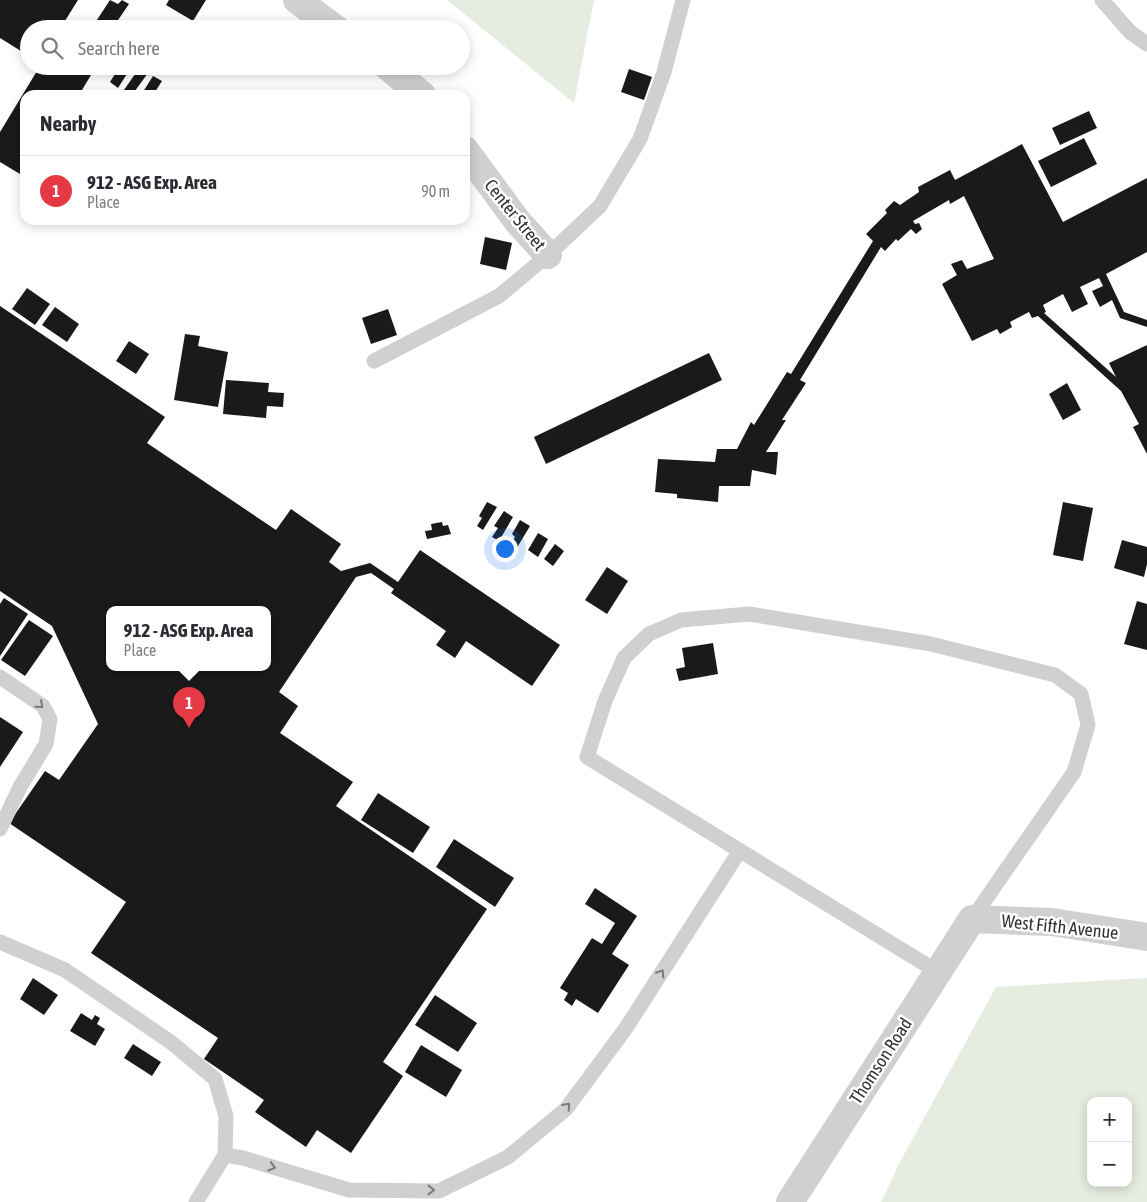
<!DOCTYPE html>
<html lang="en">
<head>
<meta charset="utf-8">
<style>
  :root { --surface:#fff; --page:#f2f2f3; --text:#2b2b33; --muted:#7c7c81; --line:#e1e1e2; --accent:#e63946 }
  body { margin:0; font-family:"Asap Condensed",sans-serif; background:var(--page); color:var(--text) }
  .controls { position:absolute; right:15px; bottom:15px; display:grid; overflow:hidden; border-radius:10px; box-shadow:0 2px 12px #0003 }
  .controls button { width:45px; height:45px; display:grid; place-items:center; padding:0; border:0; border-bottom:1px solid var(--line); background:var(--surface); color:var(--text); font:25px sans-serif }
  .you { position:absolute; left:504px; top:548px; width:18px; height:18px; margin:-12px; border:4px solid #fff; border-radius:50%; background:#1a73e8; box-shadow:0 0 0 8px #1a73e833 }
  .badge { display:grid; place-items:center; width:32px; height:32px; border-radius:50%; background:var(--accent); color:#fff; font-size:16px; font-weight:700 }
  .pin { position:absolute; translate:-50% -41px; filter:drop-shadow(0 1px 2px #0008) }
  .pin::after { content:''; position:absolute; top:26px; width:18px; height:15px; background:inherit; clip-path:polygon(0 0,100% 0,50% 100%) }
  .popup { position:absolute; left:106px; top:606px; width:165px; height:65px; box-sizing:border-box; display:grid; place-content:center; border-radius:10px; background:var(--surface); filter:drop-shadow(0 1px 4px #0005); font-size:16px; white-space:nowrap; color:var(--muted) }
  .popup b { font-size:19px; color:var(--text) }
  .popup::after { content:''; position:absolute; left:50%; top:100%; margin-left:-10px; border:10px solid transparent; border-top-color:var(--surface) }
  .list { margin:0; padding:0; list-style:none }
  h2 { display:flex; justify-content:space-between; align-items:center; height:65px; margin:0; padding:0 20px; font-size:21px }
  h2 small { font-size:16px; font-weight:400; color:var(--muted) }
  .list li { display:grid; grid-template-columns:32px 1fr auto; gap:15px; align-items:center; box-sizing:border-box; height:70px; padding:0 20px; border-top:1px solid var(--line) }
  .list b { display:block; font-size:19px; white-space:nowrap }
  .list p { margin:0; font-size:16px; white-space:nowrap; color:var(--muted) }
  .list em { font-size:16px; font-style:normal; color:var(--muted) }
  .icon { flex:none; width:28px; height:28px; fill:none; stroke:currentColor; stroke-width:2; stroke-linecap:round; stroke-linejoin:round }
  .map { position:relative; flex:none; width:1147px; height:1202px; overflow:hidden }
  .search { position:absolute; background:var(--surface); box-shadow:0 2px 12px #0003; left:20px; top:20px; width:450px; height:55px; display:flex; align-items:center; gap:12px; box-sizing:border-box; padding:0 18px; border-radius:28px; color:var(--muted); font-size:19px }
  .panel { position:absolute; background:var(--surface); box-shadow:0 2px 12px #0003; left:20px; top:90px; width:450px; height:135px; border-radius:15px }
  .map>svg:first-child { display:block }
  .green { fill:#e6ecdf; fill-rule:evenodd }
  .building { fill:#1a1a1a; fill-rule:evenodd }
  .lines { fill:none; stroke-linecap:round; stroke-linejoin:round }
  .lane { stroke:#d0d0d0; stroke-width:15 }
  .street { stroke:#d0d0d0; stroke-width:28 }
  .oneway { stroke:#7a7a7a }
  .labels { text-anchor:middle; stroke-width:5; stroke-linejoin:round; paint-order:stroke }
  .street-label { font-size:18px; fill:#333; stroke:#fff }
</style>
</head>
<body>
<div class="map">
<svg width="1147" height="1202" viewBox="0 0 1147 1202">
  <rect width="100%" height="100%" fill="#fff"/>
  <g class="green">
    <path d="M447 0H594L574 103Z"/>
    <path d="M1147 978V1202H881L901 1160 996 987ZM1091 1101H1128V1183H1091Z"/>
  </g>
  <g class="building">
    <path d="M0 0H78L60 29H29V56L0 38Z"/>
    <path d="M110 0 118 4 122 0 129 4 112 29H91Z"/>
    <path d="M169 0H206L193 21 166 5Z"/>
    <path d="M40 66H87L94 70 79 95H25V177L0 162V132Z"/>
    <path d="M120 66H132L118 88 110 82Z"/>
    <path d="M140 67 148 73 132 95 124 90Z"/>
    <path d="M629 69 652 77 644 100 621 92Z"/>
    <path d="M153 76 162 81 153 95H141Z"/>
    <path d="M1089 111 1097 128 1060 145 1052 128Z"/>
    <path d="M1084 138 1097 164 1051 187 1038 161Z"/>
    <path d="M1022 144 1063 222 1147 178V252L1106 274 1124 312 1147 320V327L1120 318 1112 300 1100 307 1092 291 1103 286 1099 278 1080 287 1088 304 1072 312 1063 294 1043 305 1046 312 1044 313 1116 377 1109 363 1147 345V454L1133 427 1139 424 1121 391 1038 316 1032 318 1029 312 1010 322 1012 327 1000 334 997 329 972 341 942 284 957 275 951 264 962 260 967 269 994 259 964 196 950 204 949 200 913 221 915 224 919 223 922 229 916 234 911 229 898 241 896 239 885 251 881 247 800 380 806 383 782 420H786L766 452H778L776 475 752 470 750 486H719L718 502 677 498V494L655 492 658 459 715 462 717 449H737L751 422 754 425 787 372 791 374 873 241 866 234 887 213 885 210 894 201 900 205 919 192 918 187 950 170 955 180Z"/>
    <path d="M485 237 512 243 506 270 480 264Z"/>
    <path d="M27 288 50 304 35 325 12 309Z"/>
    <path d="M0 306 165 417 147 443 276 530 291 509 341 544 329 562 341 571 370 563 398 582 420 550 560 645 532 686 466 641 455 658 436 645 446 631 391 593 394 589 371 573 356 577 279 692 298 706 280 733 353 782 336 806 487 909 383 1062 403 1076 351 1153 317 1130 306 1147 255 1112 264 1100 204 1059 218 1038 91 953 126 902 9 823 45 771 59 780 98 724 52 626 0 591ZM110 609H268V667H110Z"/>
    <path d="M55 307 79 324 67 342 42 325Z"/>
    <path d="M388 309 397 335 371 344 362 318Z"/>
    <path d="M185 334 200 336 198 346 228 352 218 407 174 400Z"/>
    <path d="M129 341 149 354 136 374 116 361Z"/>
    <path d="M709 353 722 380 546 464 534 437Z"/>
    <path d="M226 380 269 383 268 392 284 393 283 407 267 406 266 418 223 414Z"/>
    <path d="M1067 383 1081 410 1063 420 1049 394Z"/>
    <path d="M487 502 497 507 483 530 477 526 482 518 479 516Z"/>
    <path d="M1063 502 1093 508 1083 561 1053 555Z"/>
    <path d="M504 511 513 517 499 541 492 537 498 528 494 526Z"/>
    <path d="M520 520 530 526 515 551 509 547 515 537 512 534Z"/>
    <path d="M442 522 443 526 448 525 451 534 427 539 425 531 432 530 431 524Z"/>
    <path d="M538 533 548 539 538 557 528 550Z"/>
    <path d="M1122 540 1147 547V564L1144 577 1114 568Z"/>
    <path d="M555 544 564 551 553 566 544 559Z"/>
    <path d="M607 567 628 581 607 614 585 600Z"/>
    <path d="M4 598 28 614 0 656V604Z"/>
    <path d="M1137 601 1147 604V650L1124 644Z"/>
    <path d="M29 620 53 636 25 676 1 660Z"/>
    <path d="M713 643 718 674 679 681 676 669 685 667 682 648Z"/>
    <path d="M0 717 23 732 0 767Z"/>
    <path d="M378 793 430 827 413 853 361 820Z"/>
    <path d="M454 839 514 878 495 907 436 867Z"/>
    <path d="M595 888 637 916 612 954 629 965 598 1013 576 999 572 1006 564 1000 568 993 560 988 592 938 602 944 615 923 585 904Z"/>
    <path d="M33 978 58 995 44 1015 20 999Z"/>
    <path d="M435 995 477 1023 458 1052 415 1025Z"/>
    <path d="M81 1013 92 1020 95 1015 100 1018 97 1024 105 1029 95 1046 70 1031Z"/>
    <path d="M133 1044 161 1062 152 1076 124 1058Z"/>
    <path d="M421 1045 462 1070 446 1097 405 1072Z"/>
  </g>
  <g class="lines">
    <g class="lane">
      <path d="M1102 0 1130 32 1147 44"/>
      <path d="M374 361 499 296 548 255 600 206 640 139 664 72 683 0"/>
      <path d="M0 677 43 706 50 719 46 744 20 787 0 829"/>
      <path d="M0 942 65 970 172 1043 215 1079 226 1116 225 1155 196 1202"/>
      <path d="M938 972 587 757 605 701 624 658 649 634 681 620 749 614 931 644 1055 675 1081 694 1088 725 1074 772 972 919"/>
      <path d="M225 1155 243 1158 349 1190 439 1191 508 1157 566 1109 626 1028 739 852"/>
    </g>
    <g class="street">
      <path d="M297 0 336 29"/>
      <path d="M387 66 422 95"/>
      <path d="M465 150 518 222 548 255"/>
      <path d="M790 1202 972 919 1052 922 1147 937"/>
    </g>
  </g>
  <defs><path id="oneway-chevron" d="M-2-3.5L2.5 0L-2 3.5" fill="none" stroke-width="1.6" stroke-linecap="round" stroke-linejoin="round" transform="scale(1.25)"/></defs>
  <g class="oneway">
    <use href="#oneway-chevron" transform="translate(40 705) rotate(41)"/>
    <use href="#oneway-chevron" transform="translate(661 973) rotate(-57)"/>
    <use href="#oneway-chevron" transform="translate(567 1106) rotate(-49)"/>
    <use href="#oneway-chevron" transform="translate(272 1167) rotate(17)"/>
    <use href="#oneway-chevron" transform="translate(431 1190)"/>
  </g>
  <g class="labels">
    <g class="street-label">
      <text transform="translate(515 215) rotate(51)" y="6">Center Street</text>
      <text transform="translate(1060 927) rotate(6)" y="6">West Fifth Avenue</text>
      <text transform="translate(881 1061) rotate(-57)" y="6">Thomson Road</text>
    </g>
  </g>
</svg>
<div class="controls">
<button>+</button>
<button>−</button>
</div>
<div class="you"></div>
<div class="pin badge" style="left:189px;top:728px">1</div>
<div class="popup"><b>912 - ASG Exp. Area</b>Place</div>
<div class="search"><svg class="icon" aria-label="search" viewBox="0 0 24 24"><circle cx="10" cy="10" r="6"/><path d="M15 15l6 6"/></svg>Search here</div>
<section class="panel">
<h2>Nearby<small></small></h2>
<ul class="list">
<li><span class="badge">1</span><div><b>912 - ASG Exp. Area</b><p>Place</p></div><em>90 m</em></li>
</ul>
</section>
</div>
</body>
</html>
